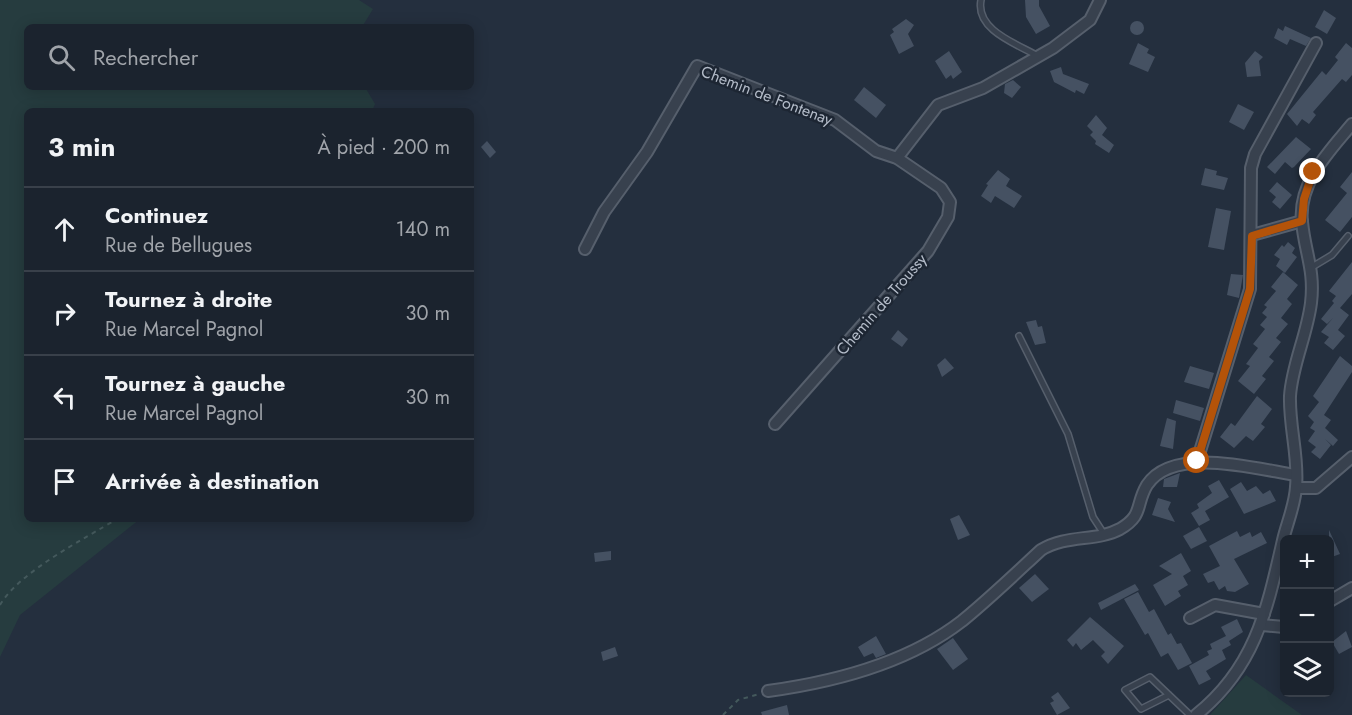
<!DOCTYPE html>
<html lang="fr">
<head>
<meta charset="utf-8">
<style>
  :root { --surface:#1b232e; --page:#242b36; --text:#f1f3f6; --muted:#a0a4aa; --line:#39404a }
  body { margin:0; font-family:Jost,sans-serif; background:var(--page); color:var(--text) }
  .controls { position:absolute; right:18px; bottom:18px; display:grid; overflow:hidden; border-radius:9px; box-shadow:0 3px 15px #0003 }
  .controls button { width:54px; height:54px; display:grid; place-items:center; padding:0; border:0; border-bottom:2px solid var(--line); background:var(--surface); color:var(--text); font:30px sans-serif }
  .stop { position:absolute; width:18px; height:18px; margin:-14px; border:4px solid #b45309; border-radius:50%; background:#fff }
  .stop.end { background:#b45309; border-color:#fff; box-shadow:0 2px 6px #0008 }
  .list { margin:0; padding:0; list-style:none }
  h2 { display:flex; justify-content:space-between; align-items:center; height:78px; margin:0; padding:0 24px; font-size:26px }
  h2 small { font-size:20px; font-weight:400; color:var(--muted) }
  .list li { display:grid; grid-template-columns:39px 1fr auto; gap:18px; align-items:center; box-sizing:border-box; height:84px; padding:0 24px; border-top:2px solid var(--line) }
  .list b { display:block; font-size:22px; white-space:nowrap }
  .list p { margin:0; font-size:20px; white-space:nowrap; color:var(--muted) }
  .list em { font-size:20px; font-style:normal; color:var(--muted) }
  .icon { flex:none; width:33px; height:33px; fill:none; stroke:currentColor; stroke-width:2; stroke-linecap:round; stroke-linejoin:round }
  .map { position:relative; flex:none; width:1352px; height:715px; overflow:hidden }
  .search { position:absolute; background:var(--surface); box-shadow:0 3px 15px #0003; left:24px; top:24px; width:450px; height:66px; display:flex; align-items:center; gap:15px; box-sizing:border-box; padding:0 21px; border-radius:9px; color:var(--muted); font-size:22px }
  .panel { position:absolute; background:var(--surface); box-shadow:0 3px 15px #0003; left:24px; top:108px; width:450px; height:414px; border-radius:9px }
  .map>svg:first-child { display:block }
  .green { fill:#263c3f }
  .building { fill:#455162 }
  .lines { fill:none; stroke-linecap:round; stroke-linejoin:round }
  .service-casing { stroke:#565f6c; stroke-width:8 }
  .minor-casing { stroke:#565f6c; stroke-width:14 }
  .path { stroke:#44595c; stroke-width:2; stroke-dasharray:4.5 4.5; stroke-linecap:butt }
  .service { stroke:#38414e; stroke-width:5 }
  .minor { stroke:#38414e; stroke-width:10 }
  .route { stroke:#b45309; stroke-width:8 }
  .labels { text-anchor:middle; stroke-width:5; stroke-linejoin:round; paint-order:stroke }
  .street-label { font-size:16px; fill:#b4bcc9; stroke:#1d2633 }
</style>
</head>
<body>
<div class="map">
<svg width="1352" height="715" viewBox="0 0 1352 715">
  <rect width="100%" height="100%" fill="#242f3e"/>
  <g class="green">
    <path d="M0 0H359L373 9 362 27H27V87H365L375 104 372 111H27V519H140L20 615 0 657Z"/>
    <path d="M1246 675 1302 715H1210Z"/>
  </g>
  <g class="building">
    <path d="M1025 0H1039V6L1050 26 1036 34 1026 17Z"/>
    <path d="M1324 10 1336 18 1327 34 1315 27Z"/>
    <path d="M906 19 914 25 908 34 914 46 899 54 890 35 894 32 892 29Z"/>
    <circle cx="1137" cy="28" r="7"/>
    <path d="M1285 26 1311 38 1306 46 1290 39 1287 45 1274 38 1278 28 1283 31Z"/>
    <path d="M1138 43 1149 49 1147 53 1155 57 1148 72 1129 64Z"/>
    <path d="M1346 43 1352 48V75L1346 82 1342 79 1313 112 1316 115 1309 124 1302 119 1297 126 1287 114 1322 71 1326 75 1338 60 1335 57Z"/>
    <path d="M949 51 962 72 953 79 951 75 946 79 935 61Z"/>
    <path d="M1255 51 1263 57 1259 61 1261 76 1247 77 1245 63Z"/>
    <path d="M1061 67 1063 74 1089 84 1084 94 1076 90 1075 93 1054 82 1050 71Z"/>
    <path d="M1013 80 1021 87 1012 98 1004 93 1005 84Z"/>
    <path d="M864 87 886 105 876 118 854 100Z"/>
    <path d="M1238 104 1254 112 1244 130 1229 122Z"/>
    <path d="M1096 115 1107 128 1102 135 1114 145 1109 153 1095 144 1096 141 1090 135 1093 132 1087 126Z"/>
    <path d="M1296 137 1311 149 1294 167 1292 168 1285 162 1275 174 1267 167Z"/>
    <path d="M487 141 496 152 490 158 481 147Z"/>
    <path d="M1205 168 1217 171 1216 175 1228 178 1224 190 1201 185Z"/>
    <path d="M998 170 1010 179 1006 186 1022 196 1014 208 995 196 991 203 981 196 988 185 986 184Z"/>
    <path d="M1352 172V217L1340 232 1325 220 1347 193 1340 187Z"/>
    <path d="M1277 182 1292 195 1280 209 1272 202 1276 197 1269 191Z"/>
    <path d="M1216 208 1231 211 1224 250 1208 247Z"/>
    <path d="M1288 242 1295 248 1292 253 1297 257 1285 273 1276 266 1280 259 1274 255 1282 245 1284 247Z"/>
    <path d="M1352 262V294L1340 308 1349 315 1338 330 1345 336 1333 350 1324 343 1329 337 1321 332 1333 318 1327 324 1321 319 1334 303 1332 301 1336 296 1329 291Z"/>
    <path d="M1283 272 1298 285 1287 299 1292 304 1281 318 1288 324 1276 338 1281 342 1269 357 1274 361 1262 376 1266 379 1254 394 1238 381 1250 366 1246 364 1258 348 1253 344 1265 329 1260 325 1267 317 1262 313 1267 307 1264 305 1276 291 1271 287Z"/>
    <path d="M1231 274 1243 275 1239 298 1227 295Z"/>
    <path d="M1036 320 1038 327 1042 326 1046 343 1035 345 1026 322Z"/>
    <path d="M898 330 908 339 902 347 891 339Z"/>
    <path d="M1340 356 1352 366V372L1324 415 1331 420 1325 428 1338 440 1333 446 1325 439 1331 445 1320 459 1311 452 1316 447 1308 441 1315 431 1310 428 1314 422 1308 416 1319 402 1313 396Z"/>
    <path d="M945 358 954 368 942 377 937 365Z"/>
    <path d="M1190 366 1214 373 1209 389 1184 382Z"/>
    <path d="M1257 396 1272 409 1261 424 1265 427 1253 441 1246 436 1234 448 1220 437 1231 423 1235 426Z"/>
    <path d="M1176 400 1204 408 1200 421 1173 413Z"/>
    <path d="M1167 418 1176 421 1173 449 1160 446Z"/>
    <path d="M1180 473 1177 487H1163L1164 479Z"/>
    <path d="M1219 480 1229 497 1205 511 1210 520 1199 526 1191 513 1199 508 1197 504 1212 493 1208 486Z"/>
    <path d="M1241 482 1247 491 1256 486 1263 494 1270 490 1276 501 1244 514 1230 489Z"/>
    <path d="M1158 498 1171 502 1168 509 1175 522 1152 515Z"/>
    <path d="M959 515 970 535 958 540 950 519Z"/>
    <path d="M1199 527 1207 541 1191 549 1183 536Z"/>
    <path d="M1329 530 1340 554 1329 558Z"/>
    <path d="M1237 531 1240 537 1250 532 1252 537 1261 532 1267 543 1234 559 1249 584 1235 592 1227 591 1225 586 1219 590 1214 581 1208 583 1203 574 1220 566 1209 546Z"/>
    <path d="M611 551V560L595 562 594 553Z"/>
    <path d="M1181 553 1191 571 1183 576 1188 585 1178 591 1181 596 1165 606 1153 585 1172 574 1159 566Z"/>
    <path d="M1035 574 1049 589 1032 602 1019 588Z"/>
    <path d="M1135 584 1139 590 1101 610 1098 603Z"/>
    <path d="M1138 592 1149 612 1154 609 1168 635 1171 633 1177 644 1181 643 1192 663 1178 670 1168 653 1161 657 1148 633 1145 635 1124 599Z"/>
    <path d="M1090 617 1124 646 1108 664 1101 656 1105 652 1093 640 1081 650 1076 643 1073 647 1067 640Z"/>
    <path d="M1237 619 1243 632 1229 641 1231 645 1222 650 1226 659 1206 671 1211 679 1199 685 1189 666 1209 655 1207 651 1212 649 1210 644 1226 636 1221 627Z"/>
    <path d="M1346 631 1352 647 1339 654 1332 642Z"/>
    <path d="M876 636 886 654 876 658 873 653 864 657 858 647Z"/>
    <path d="M953 638 968 659 953 670 937 649Z"/>
    <path d="M615 647 618 656 603 661 601 652Z"/>
    <path d="M1058 692 1070 708 1057 715 1050 703 1054 701 1051 697Z"/>
    <path d="M787 705 789 715H762L761 712Z"/>
  </g>
  <g class="lines">
    <g class="service-casing">
      <g id="service">
        <path d="M981 0C975 30 1017 44 1038 56"/>
        <path d="M1312 267 1332 255 1348 236"/>
        <path d="M1019 336 1068 434 1093 517 1104 534"/>
        <path d="M1169 695 1141 709 1125 690 1150 677 1190 715"/>
      </g>
    </g>
    <g class="minor-casing">
      <g id="minor">
        <path d="M897 158 938 105 983 88 1053 48 1090 20 1100 0"/>
        <path d="M1252 235 1302 221"/>
        <path d="M585 249 604 212 647 152 697 66 835 120 876 151 897 158 941 188 950 202 948 217 928 251 775 424"/>
        <path d="M1197 461 1250 289 1251 168 1255 154 1316 43"/>
        <path d="M1296 488H1316L1352 457"/>
        <path d="M1330 601 1352 588"/>
        <path d="M1190 618 1215 605 1264 614"/>
        <path d="M1262 625 1284 627"/>
        <path d="M768 691C834 682 908 663 962 621 989 599 1015 574 1041 550 1067 534 1096 542 1120 529 1144 515 1135 505 1147 485 1173 445 1257 469 1295 475"/>
        <path d="M1196 715C1255 668 1267 610 1283 540 1287 523 1295 505 1296 487 1299 458 1289 426 1290 396 1292 365 1307 335 1311 303 1315 270 1305 253 1302 222 1298 182 1329 152 1352 124"/>
      </g>
    </g>
    <g class="path">
      <path d="M0 605C19 572 84 539 117 519"/>
      <path d="M723 715 738 700 759 694"/>
    </g>
    <use href="#service" class="service"/>
    <use href="#minor" class="minor"/>
  </g>
  <g class="lines">
    <path class="route" d="M1197 461 1250 289 1252 236 1302 221 1304 199 1313 172"/>
  </g>
  <g class="labels">
    <g class="street-label">
      <text transform="translate(767 95) rotate(21)" y="6">Chemin de Fontenay</text>
      <text transform="translate(881 304) rotate(-49)" y="6">Chemin de Troussy</text>
    </g>
  </g>
</svg>
<div class="controls">
<button>+</button>
<button>−</button>
<button><svg class="icon" aria-label="layers" viewBox="0 0 24 24"><path d="M12 4l9 5-9 5-9-5zM3 14l9 5 9-5"/></svg></button>
</div>
<div class="stop" style="left:1197px;top:461px"></div>
<div class="stop end" style="left:1313px;top:172px"></div>
<div class="search"><svg class="icon" aria-label="search" viewBox="0 0 24 24"><circle cx="10" cy="10" r="6"/><path d="M15 15l6 6"/></svg>Rechercher</div>
<section class="panel">
<h2>3 min<small>À pied · 200 m</small></h2>
<ul class="list">
<li><svg class="icon" aria-label="ahead" viewBox="0 0 24 24"><path d="M12 20V5M6 11l6-6 6 6"/></svg><div><b>Continuez</b><p>Rue de Bellugues</p></div><em>140 m</em></li>
<li><svg class="icon" aria-label="right" viewBox="0 0 24 24"><path d="M7 20v-9h11M14 6l5 5-5 5"/></svg><div><b>Tournez à droite</b><p>Rue Marcel Pagnol</p></div><em>30 m</em></li>
<li><svg class="icon" aria-label="left" viewBox="0 0 24 24"><path d="M17 20v-9H6M10 6l-5 5 5 5"/></svg><div><b>Tournez à gauche</b><p>Rue Marcel Pagnol</p></div><em>30 m</em></li>
<li><svg class="icon" aria-label="arrive" viewBox="0 0 24 24"><path d="M6 21V4h12l-3 4 3 4H6"/></svg><div><b>Arrivée à destination</b></div></li>
</ul>
</section>
</div>
</body>
</html>
